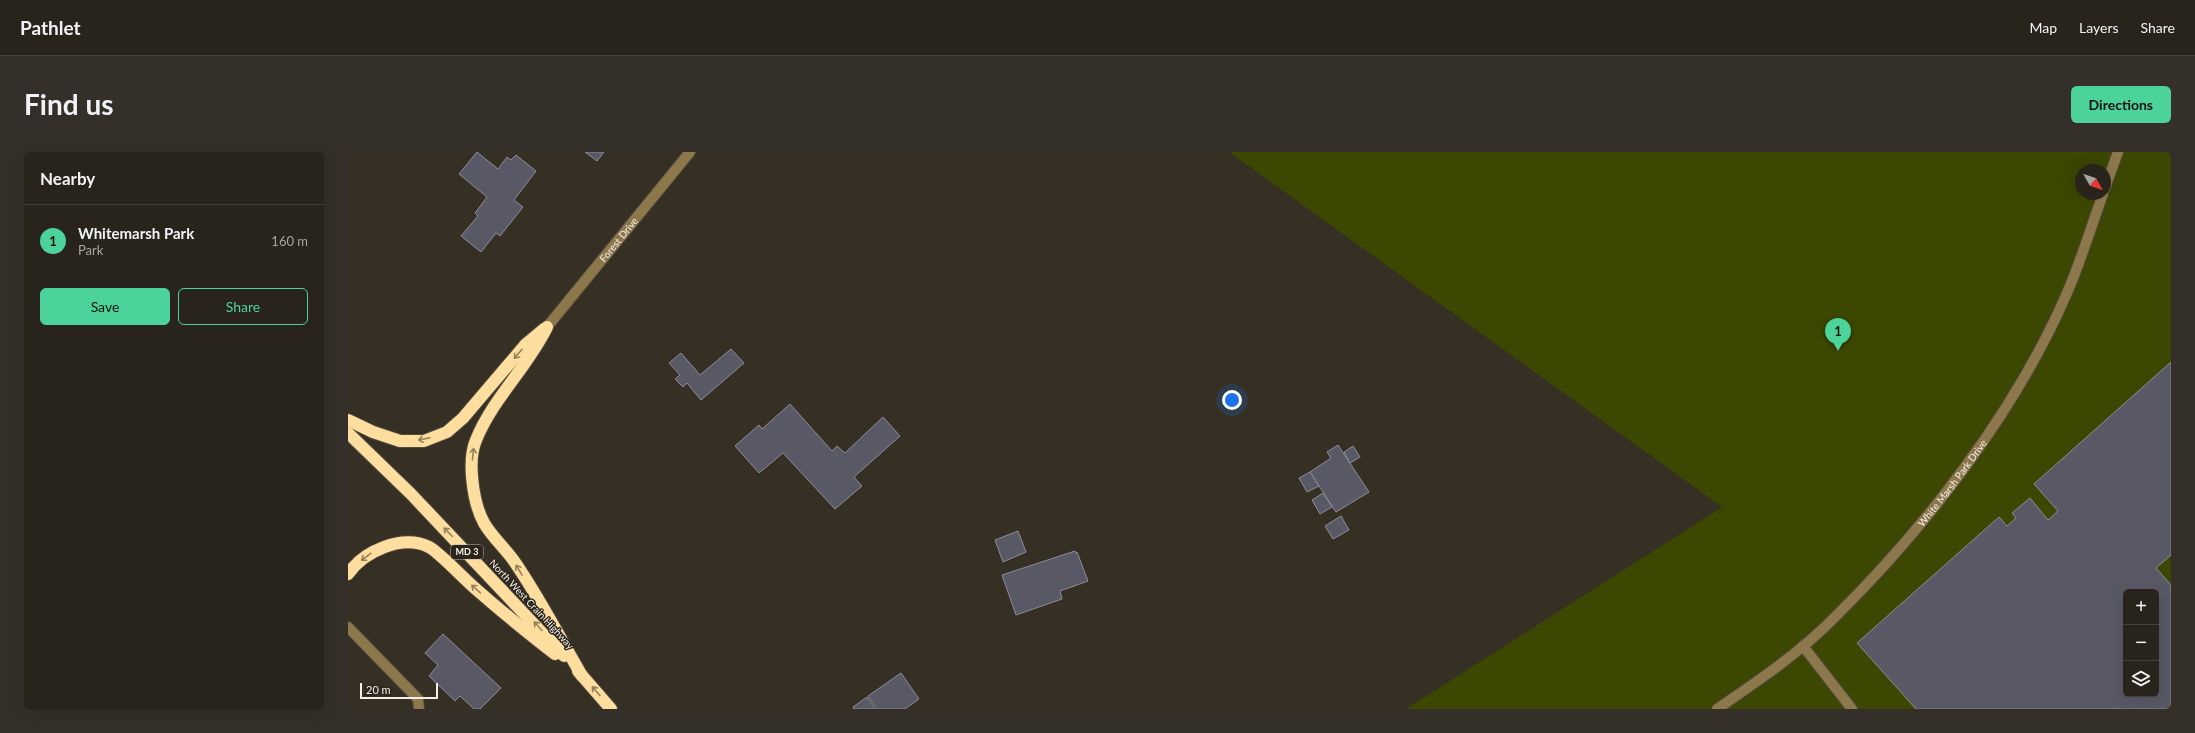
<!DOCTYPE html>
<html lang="en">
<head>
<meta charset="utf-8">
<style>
  :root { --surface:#28231b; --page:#342f28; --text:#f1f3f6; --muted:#a5a4a3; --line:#44403a; --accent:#4cd39a }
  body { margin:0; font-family:Lato,sans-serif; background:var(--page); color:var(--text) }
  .controls { position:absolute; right:12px; bottom:12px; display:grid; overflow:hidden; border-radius:6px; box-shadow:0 4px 16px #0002 }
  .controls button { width:36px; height:36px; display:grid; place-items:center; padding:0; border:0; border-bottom:1px solid var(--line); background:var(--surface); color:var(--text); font:20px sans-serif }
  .compass { position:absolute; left:1727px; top:12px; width:36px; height:36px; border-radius:50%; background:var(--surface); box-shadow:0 4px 16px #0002; rotate:130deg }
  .scale { position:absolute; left:12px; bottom:10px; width:78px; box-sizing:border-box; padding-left:4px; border:2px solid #f4f0e9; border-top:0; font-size:11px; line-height:14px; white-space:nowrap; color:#f4f0e9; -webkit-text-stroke:3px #2b251b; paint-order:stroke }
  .you { position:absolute; left:884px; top:248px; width:14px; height:14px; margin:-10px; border:3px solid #fff; border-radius:50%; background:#1a73e8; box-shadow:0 0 0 6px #1a73e833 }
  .badge { display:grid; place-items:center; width:26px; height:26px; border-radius:50%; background:var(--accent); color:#111; font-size:13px; font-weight:700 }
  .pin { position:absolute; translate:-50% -33px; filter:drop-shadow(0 1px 2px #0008) }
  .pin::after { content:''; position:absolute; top:21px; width:14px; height:12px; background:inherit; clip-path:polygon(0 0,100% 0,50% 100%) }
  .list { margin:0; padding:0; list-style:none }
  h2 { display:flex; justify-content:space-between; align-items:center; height:52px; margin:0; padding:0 16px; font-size:17px }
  h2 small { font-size:13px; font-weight:400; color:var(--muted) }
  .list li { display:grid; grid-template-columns:26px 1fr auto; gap:12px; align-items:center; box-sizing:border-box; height:72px; padding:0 16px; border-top:1px solid var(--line) }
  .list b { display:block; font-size:15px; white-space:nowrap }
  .list p { margin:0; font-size:13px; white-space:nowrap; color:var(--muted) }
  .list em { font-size:13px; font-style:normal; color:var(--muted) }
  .actions { display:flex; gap:8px; padding:12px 16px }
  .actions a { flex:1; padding:9px 0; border:1px solid var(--accent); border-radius:6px; text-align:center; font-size:14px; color:var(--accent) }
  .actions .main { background:var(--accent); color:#111 }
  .icon { flex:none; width:22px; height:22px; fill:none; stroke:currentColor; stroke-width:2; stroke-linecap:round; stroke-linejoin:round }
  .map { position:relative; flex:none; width:1823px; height:557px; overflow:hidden; border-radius:6px }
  header { display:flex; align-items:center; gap:24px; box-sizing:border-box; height:56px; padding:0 20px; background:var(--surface); border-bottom:1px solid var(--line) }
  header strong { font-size:19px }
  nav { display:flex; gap:22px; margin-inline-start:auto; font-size:14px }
  .intro { display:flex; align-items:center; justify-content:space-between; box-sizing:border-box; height:96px; padding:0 24px }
  h1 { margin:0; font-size:28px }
  .button { padding:10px 18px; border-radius:6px; background:var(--accent); color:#111; font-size:14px; font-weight:700 }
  main { display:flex; gap:24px; padding:0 24px }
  aside { flex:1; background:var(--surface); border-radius:6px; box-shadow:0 4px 16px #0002 }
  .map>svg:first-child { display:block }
  .green { fill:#3c4702; fill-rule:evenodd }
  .building { fill:#595865; stroke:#8d8d9b; fill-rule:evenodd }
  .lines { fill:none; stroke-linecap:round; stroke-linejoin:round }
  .minor-casing { stroke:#504a40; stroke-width:12 }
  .highway-casing { stroke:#504a40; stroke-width:14 }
  .minor { stroke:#8d784c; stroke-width:10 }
  .highway { stroke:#fede9f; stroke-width:12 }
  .oneway { stroke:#94825d }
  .labels { text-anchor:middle; stroke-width:3; stroke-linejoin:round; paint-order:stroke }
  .shield { fill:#2b251b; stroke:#b8b3ab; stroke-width:1 }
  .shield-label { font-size:9px; font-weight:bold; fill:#f4f0e9 }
  .street-label { font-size:10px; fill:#f4f0e9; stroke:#2b251b }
</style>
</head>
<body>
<header>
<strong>Pathlet</strong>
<nav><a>Map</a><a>Layers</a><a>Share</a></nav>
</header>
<div class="intro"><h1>Find us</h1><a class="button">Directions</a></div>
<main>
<aside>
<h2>Nearby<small></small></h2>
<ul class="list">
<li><span class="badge">1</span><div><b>Whitemarsh Park</b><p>Park</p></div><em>160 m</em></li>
</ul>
<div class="actions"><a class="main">Save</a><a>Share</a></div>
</aside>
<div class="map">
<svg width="1823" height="557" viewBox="0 0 1823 557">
  <rect width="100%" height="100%" fill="#352f24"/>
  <path class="green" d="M881 0H1823V557H1058L1374 355ZM1733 18H1757V42H1733ZM1778 440H1808V542H1778Z"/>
  <g class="building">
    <path d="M129 0 150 17 159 5 163 8 168 3 188 19 166 48 175 55 152 84 148 81 133 100 113 84 130 64 127 61 139 45 111 22Z"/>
    <path d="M237 0H256L249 9Z"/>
    <path d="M383 197 396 211 353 248 339 231 335 235 327 227 332 223 321 211 333 201 352 223Z"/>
    <path d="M1823 210V403L1808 416 1823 433V557H1568L1509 491 1651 365 1659 374 1668 366 1664 361 1682 346 1700 368 1710 359 1686 332ZM1778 440H1808V542H1778Z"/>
    <path d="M442 252 484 299 489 294 497 301 535 265 552 284 506 325 514 334 487 357 435 301 411 321 387 294 411 273 414 277Z"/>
    <path d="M990 293 1021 340 988 360 962 320 983 306 979 300Z"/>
    <path d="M1005 294 1012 305 1002 311 996 300Z"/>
    <path d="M962 320 971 334 959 340 951 326Z"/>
    <path d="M975 341 984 355 972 362 964 348Z"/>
    <path d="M993 364 1001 378 985 387 977 374Z"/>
    <path d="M670 379 678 400 655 410 647 388Z"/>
    <path d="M727 399 728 401 729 400 740 429 712 439 714 447 668 463 654 423Z"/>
    <path d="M95 482 153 536 132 557H126L112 544 107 549 81 524 90 513 77 501Z"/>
    <path d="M553 521 571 547 557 557H529L520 544Z"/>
    <path d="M519 545 527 557H506L505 555Z"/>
  </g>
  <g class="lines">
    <g class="minor-casing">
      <g id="minor">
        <path d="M1757 36 1770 0"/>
        <path id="s1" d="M199 175 342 0"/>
        <path d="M0 475 70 547 71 557"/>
        <path d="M1455 494 1504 557"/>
        <path id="s2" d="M1369 557C1410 529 1453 500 1488 464 1579 374 1668 259 1719 141 1733 109 1743 75 1755 42"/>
      </g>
    </g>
    <g class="highway-casing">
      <g id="highway">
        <path d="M199 175C179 216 145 246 128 288 119 309 125 351 136 371 144 385 157 396 166 409 191 445 212 486 234 524"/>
        <path d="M0 268 25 280 52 289H76L99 280 115 266 178 192 196 177"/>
        <path d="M0 281 63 342 216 504"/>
        <path d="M0 422C16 399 54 382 81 395 91 400 118 429 129 438 154 460 180 481 207 502"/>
        <path d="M230 519 263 557"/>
      </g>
    </g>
    <use href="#minor" class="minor"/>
    <use href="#highway" class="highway"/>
  </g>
  <defs><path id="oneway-shaft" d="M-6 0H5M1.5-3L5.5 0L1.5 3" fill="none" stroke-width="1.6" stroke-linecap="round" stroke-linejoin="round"/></defs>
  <g class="oneway">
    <use href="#oneway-shaft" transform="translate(170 202) rotate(130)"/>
    <use href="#oneway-shaft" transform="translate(76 287) rotate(168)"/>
    <use href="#oneway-shaft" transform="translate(125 302) rotate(-84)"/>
    <use href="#oneway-shaft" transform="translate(100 380) rotate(-134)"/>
    <use href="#oneway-shaft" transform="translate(18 405) rotate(143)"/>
    <use href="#oneway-shaft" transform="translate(171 418) rotate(-121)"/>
    <use href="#oneway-shaft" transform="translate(128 437) rotate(-138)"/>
    <use href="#oneway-shaft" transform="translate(190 474) rotate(-132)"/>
    <use href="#oneway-shaft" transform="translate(248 539) rotate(-131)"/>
  </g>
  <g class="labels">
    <rect class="shield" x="103" y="393" width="32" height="14" rx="3"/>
    <g class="shield-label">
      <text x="119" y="403">MD 3</text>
    </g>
    <g class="street-label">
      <text dy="4" stroke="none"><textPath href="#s1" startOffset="113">Forest Drive</textPath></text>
      <text dy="4" stroke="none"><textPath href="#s2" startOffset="328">White Marsh Park Drive</textPath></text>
      <text transform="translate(184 452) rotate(47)" y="4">North West Crain Highway</text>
    </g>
  </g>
</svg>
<div class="controls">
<button>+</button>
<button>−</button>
<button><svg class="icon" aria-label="layers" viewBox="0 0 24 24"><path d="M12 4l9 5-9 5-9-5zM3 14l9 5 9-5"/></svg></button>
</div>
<svg class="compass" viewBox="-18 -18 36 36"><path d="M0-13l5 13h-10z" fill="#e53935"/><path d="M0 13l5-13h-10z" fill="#a5a4a3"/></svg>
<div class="scale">20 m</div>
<div class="you"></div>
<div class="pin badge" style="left:1490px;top:199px">1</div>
</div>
</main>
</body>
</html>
